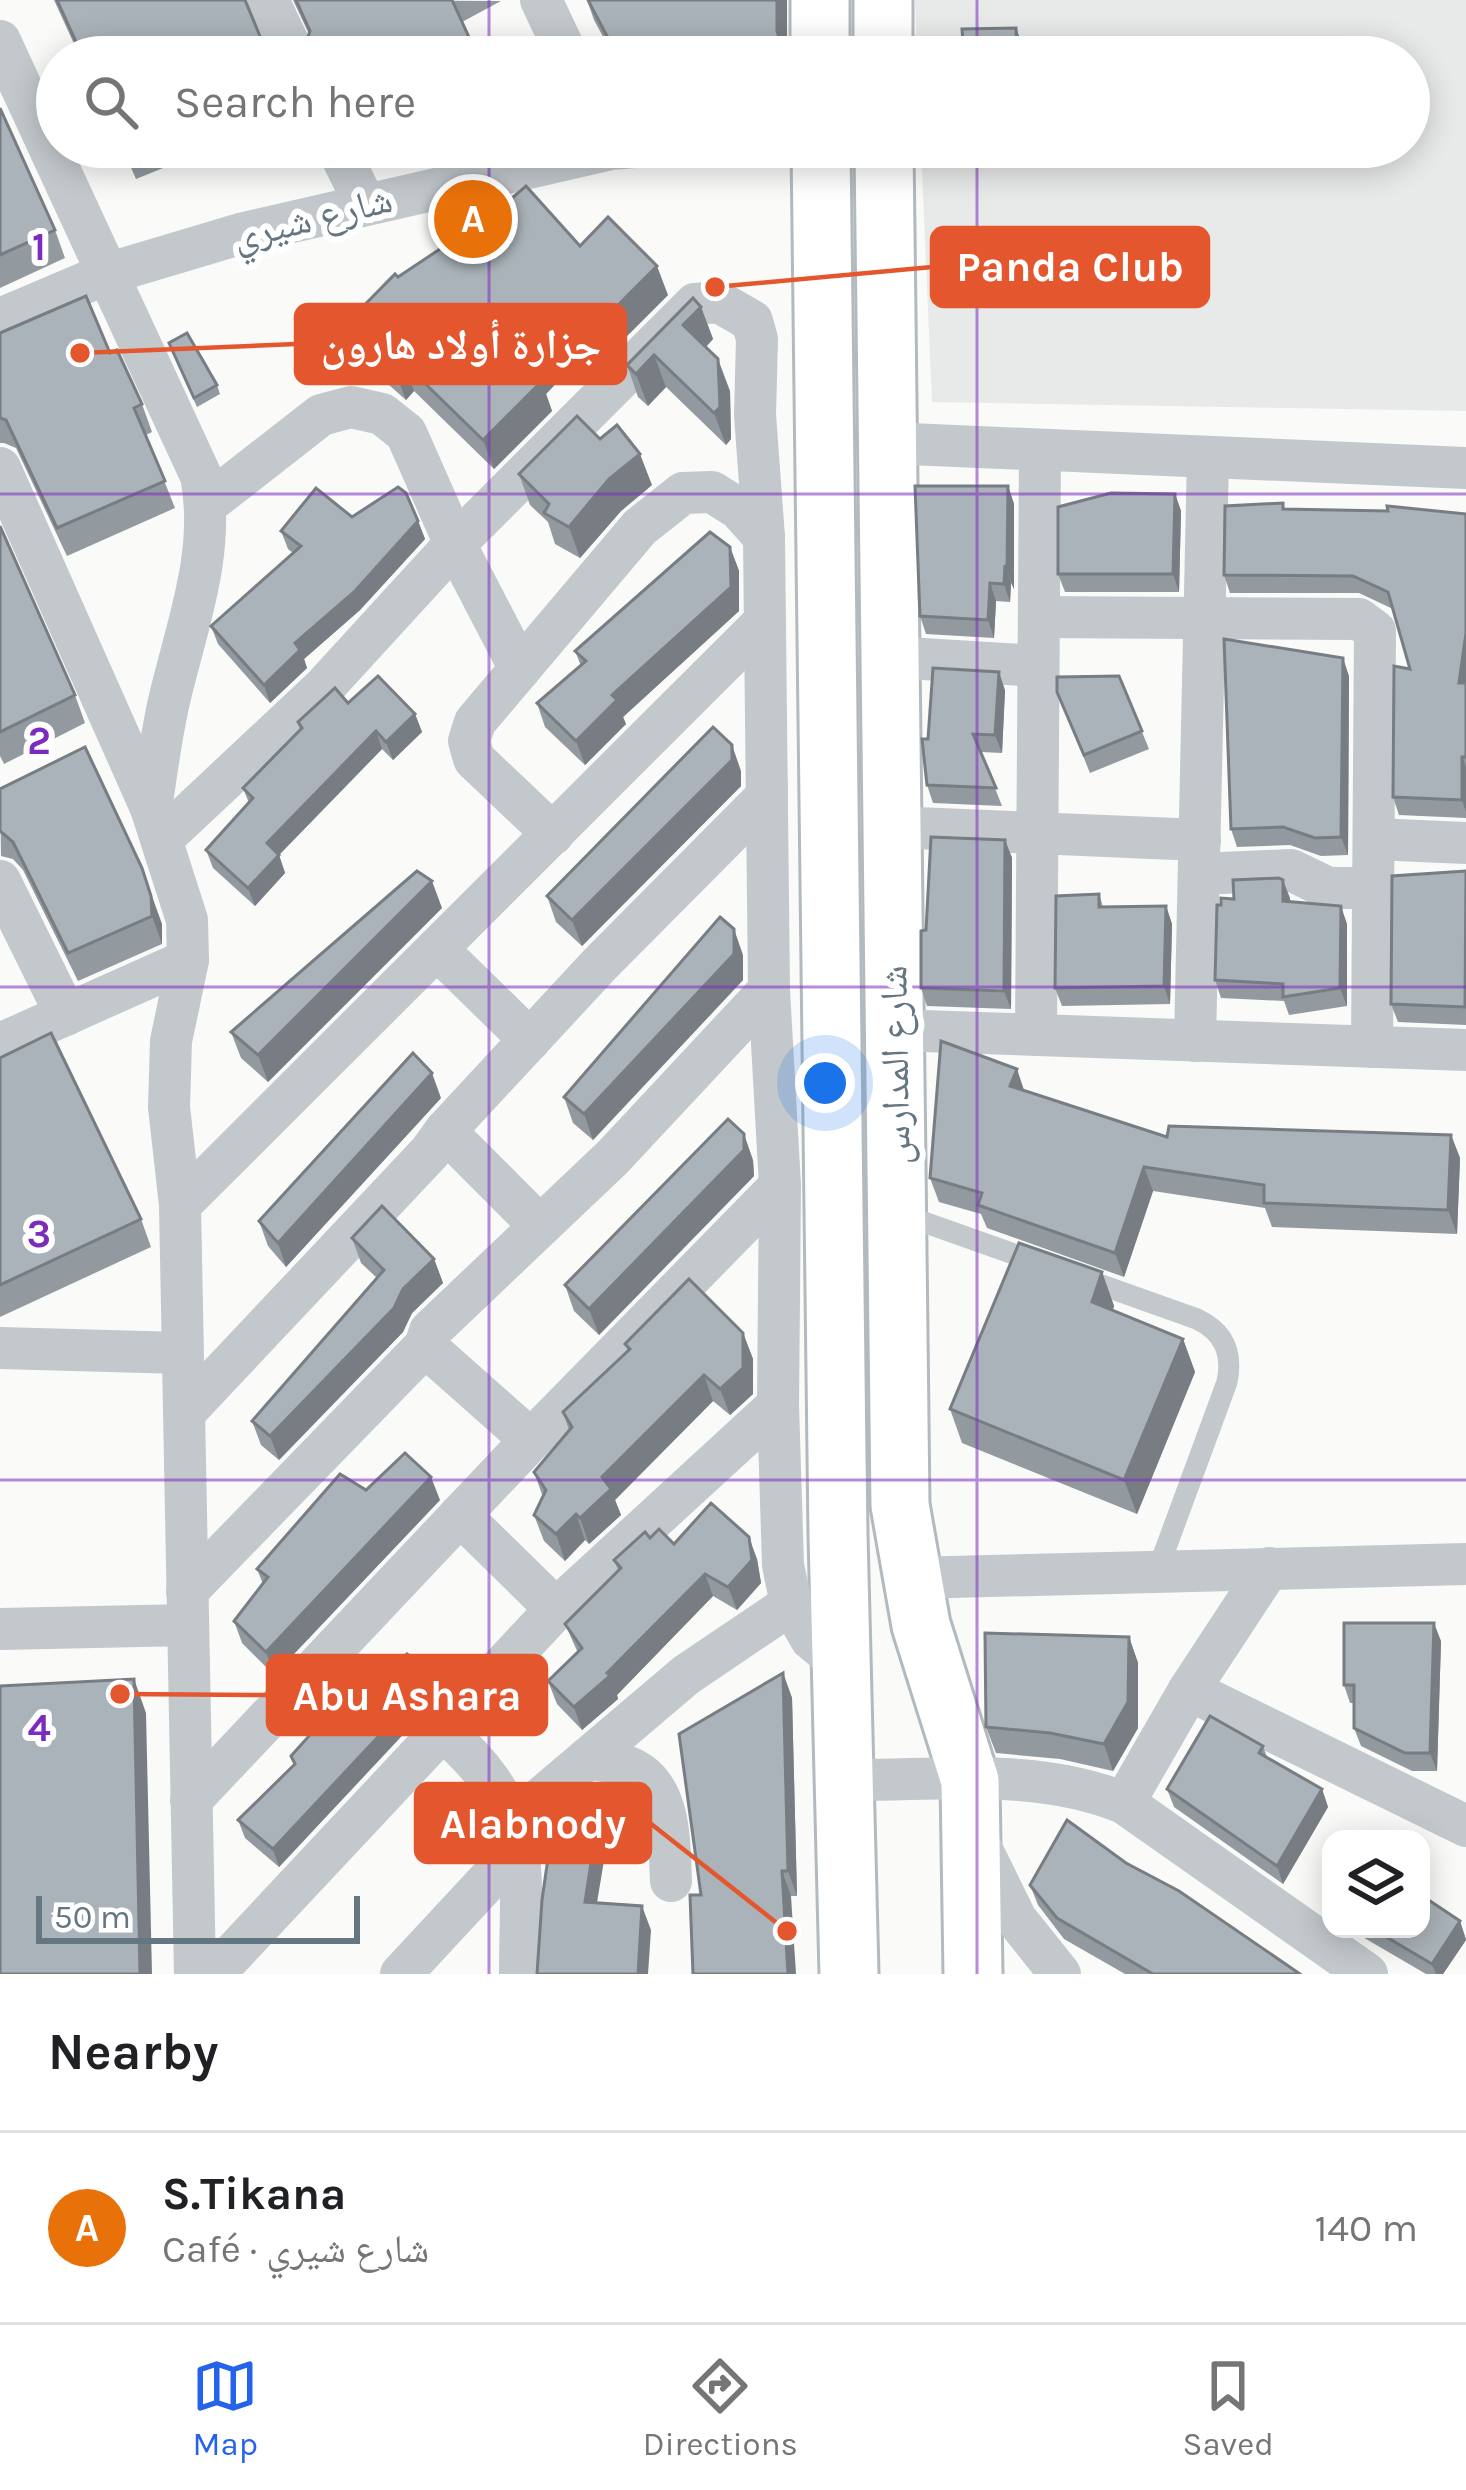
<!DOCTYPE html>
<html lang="en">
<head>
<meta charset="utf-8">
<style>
  :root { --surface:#fff; --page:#f2f2f2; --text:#202124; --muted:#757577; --line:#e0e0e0; --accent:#2563eb }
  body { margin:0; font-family:Karla,"Noto Naskh Arabic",sans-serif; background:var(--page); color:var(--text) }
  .controls { position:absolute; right:36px; bottom:36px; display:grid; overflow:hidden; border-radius:24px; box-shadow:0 6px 30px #0003 }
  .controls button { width:108px; height:108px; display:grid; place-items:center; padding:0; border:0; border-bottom:3px solid var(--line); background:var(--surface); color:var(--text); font:60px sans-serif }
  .scale { position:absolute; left:36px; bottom:30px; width:324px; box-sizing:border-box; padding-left:12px; border:6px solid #657683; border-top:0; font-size:33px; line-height:42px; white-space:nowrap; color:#657683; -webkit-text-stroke:9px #fff; paint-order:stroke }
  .you { position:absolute; left:825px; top:1083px; width:42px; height:42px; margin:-30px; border:9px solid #fff; border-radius:50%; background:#1a73e8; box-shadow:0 0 0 18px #1a73e833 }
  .badge { display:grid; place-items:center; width:78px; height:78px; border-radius:50%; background:var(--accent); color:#fff; font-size:39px; font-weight:700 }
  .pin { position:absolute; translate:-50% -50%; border:6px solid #fff; box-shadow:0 3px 12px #0006 }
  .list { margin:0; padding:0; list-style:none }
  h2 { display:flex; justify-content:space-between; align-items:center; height:156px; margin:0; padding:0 48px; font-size:51px }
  h2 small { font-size:39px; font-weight:400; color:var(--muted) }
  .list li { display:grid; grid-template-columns:78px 1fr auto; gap:36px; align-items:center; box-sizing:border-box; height:192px; padding:0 48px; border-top:3px solid var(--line) }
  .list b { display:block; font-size:45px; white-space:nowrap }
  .list p { margin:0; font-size:39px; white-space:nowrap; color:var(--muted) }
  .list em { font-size:39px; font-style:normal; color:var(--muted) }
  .icon { flex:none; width:66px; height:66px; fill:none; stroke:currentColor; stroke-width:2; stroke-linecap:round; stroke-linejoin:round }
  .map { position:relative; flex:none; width:1466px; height:1974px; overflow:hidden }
  .search { position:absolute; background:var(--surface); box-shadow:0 6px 30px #0003; left:36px; right:36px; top:36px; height:132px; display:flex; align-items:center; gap:30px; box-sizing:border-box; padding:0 42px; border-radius:66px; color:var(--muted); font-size:45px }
  .sheet { height:348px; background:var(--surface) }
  nav { display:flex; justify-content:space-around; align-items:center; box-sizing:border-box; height:168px; border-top:3px solid var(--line); background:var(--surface); font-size:33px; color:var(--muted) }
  nav a { display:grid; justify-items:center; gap:6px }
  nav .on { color:var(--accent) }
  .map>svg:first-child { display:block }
  .built { fill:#e8e9e9 }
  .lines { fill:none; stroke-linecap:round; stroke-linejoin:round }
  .secondary-casing { stroke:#b3babf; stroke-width:63 }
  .lane { stroke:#c3c8cc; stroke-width:21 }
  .street { stroke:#c3c8cc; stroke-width:42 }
  .secondary { stroke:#fff; stroke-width:57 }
  .wall { fill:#929a9f }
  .shaded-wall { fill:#777d82 }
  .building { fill:#aab3b9; stroke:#777d82; stroke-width:3 }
  .grid { fill:none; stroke:#7b2cbf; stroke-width:3; stroke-opacity:0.55 }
  .labels { text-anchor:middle; stroke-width:12; stroke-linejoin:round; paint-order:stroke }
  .street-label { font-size:39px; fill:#657683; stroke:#fff }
  .grid-label { font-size:39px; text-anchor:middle; font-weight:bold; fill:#7b2cbf; stroke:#fff; stroke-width:12; stroke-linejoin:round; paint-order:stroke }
  .leader { fill:none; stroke:#e4572e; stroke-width:4.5 }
  .callout-dot { fill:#e4572e; stroke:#fff; stroke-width:4.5 }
  .callout { fill:#e4572e; stroke:#e4572e; stroke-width:4.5 }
  .callout-label { font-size:42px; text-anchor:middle; font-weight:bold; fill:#fff }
</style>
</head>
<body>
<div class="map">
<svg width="1466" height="1974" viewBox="0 0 1466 1974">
  <rect width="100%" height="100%" fill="#fafaf8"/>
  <path class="built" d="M915 0H1466V411L932 402 921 147H1409V57H917Z"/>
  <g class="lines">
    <g class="secondary-casing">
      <g id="secondary">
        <path d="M820 0V57"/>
        <path d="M883 0V57"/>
        <path d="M821 147 838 1535 849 1974"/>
        <path d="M884 147 900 1505 921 1625 970 1781 973 1974"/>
      </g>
    </g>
    <g class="lane">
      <path d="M901 1214 1042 1264"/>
      <path d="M1082 1278 1197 1319C1224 1332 1233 1353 1227 1382L1157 1572"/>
    </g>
    <g class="street">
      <path d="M268 0 295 57"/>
      <path d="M541 0 568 57"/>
      <path d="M0 41 201 476C216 551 187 625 170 697 161 734 157 771 151 808"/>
      <path d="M337 147 365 204"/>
      <path d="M0 319 106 274 240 234 611 149 634 147"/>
      <path d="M887 443 1466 468"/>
      <path d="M0 468 151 808 187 920 188 960 171 1041 169 1107 180 1205 195 1974"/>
      <path d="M207 504 321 415 351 407 382 414 406 433 455 544 520 669"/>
      <path d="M1039 617 1359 619 1375 631 1372 1047"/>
      <path d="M890 657 1038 666"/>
      <path d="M892 827 1200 840"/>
      <path d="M553 834 474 759 469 741 475 722 640 527 683 493 712 492 739 509 764 537"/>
      <path d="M162 839 324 687 455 544 695 304 719 302 752 321 757 339 755 415 764 537 769 990 780 1186 778 1405 783 1565 791 1604 811 1639 842 1665"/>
      <path d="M1374 839 1466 843"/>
      <path d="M1199 874 1291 870 1328 888H1374"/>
      <path d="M0 881 66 1015"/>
      <path d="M437 949 530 1040"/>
      <path d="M894 1030 1466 1050"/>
      <path d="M1036 1035 1040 450"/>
      <path d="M1195 1041 1208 457"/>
      <path d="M0 1044 188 960"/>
      <path d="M445 1131 540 1226"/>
      <path d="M180 1205 763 623"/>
      <path d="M425 1346 531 1440"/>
      <path d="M0 1348 181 1353"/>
      <path d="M184 1413 430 1152 445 1131 600 964 767 796V785"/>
      <path d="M460 1515 556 1609"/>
      <path d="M912 1578 1466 1564"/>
      <path d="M187 1591 425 1346 430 1331 613 1157 769 990"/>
      <path d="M0 1629 188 1625"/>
      <path d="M1189 1690 1466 1826"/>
      <path d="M443 1730C536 1813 520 1860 520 1974"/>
      <path d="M588 1758C601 1761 616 1762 628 1767 672 1785 669 1841 671 1881"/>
      <path d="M845 1780C939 1781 1036 1767 1124 1803L1367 1974"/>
      <path d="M191 1800 531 1440 780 1186"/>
      <path d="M1124 1803 1189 1690 1269 1568"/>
      <path d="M514 1821 686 1675 791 1604"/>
      <path d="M976 1838 1016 1919 1060 1974"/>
      <path d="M214 1974 556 1609 778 1405"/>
      <path d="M401 1974 520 1846"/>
    </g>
    <use href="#secondary" class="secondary"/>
  </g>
  <g class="wall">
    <path d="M54 0H245L262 41 272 51 284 55 305 45 309 34 293 0 501 1 462 22 478 57H80Z"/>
    <path d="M587 0H787V52L793 57H614L594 20Z"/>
    <path d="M0 108 55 230 65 258 0 288Z"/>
    <path d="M122 147H215L136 179Z"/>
    <path d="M661 147H690L668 159Z"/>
    <path d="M580 246 668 295 602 361 589 349 546 394 552 411 494 469 414 391 406 400 355 355 344 326 398 277Z"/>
    <path d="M701 307 713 339 706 347 730 391 731 439 726 445 666 387 648 406 638 397 627 365Z"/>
    <path d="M0 333 110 353 142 404 152 432 146 435 175 508 67 556 16 448 4 443H0Z"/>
    <path d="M172 352 217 385 220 394 197 407Z"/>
    <path d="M519 474 652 485 621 511 580 558 555 544 548 522 530 505Z"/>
    <path d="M1008 486 1014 504V589L1011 583 1010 602 996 601 994 638 926 634 920 616Z"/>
    <path d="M1175 494 1181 511 1179 592H1065L1058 574Z"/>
    <path d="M1283 503 1285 509 1466 514V818L1399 815 1393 797 1410 669 1393 609 1359 593H1230L1224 575Z"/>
    <path d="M352 517 418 521 425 539 360 610 304 659 307 668 270 703 218 644 211 626 293 553 288 549 281 531Z"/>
    <path d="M0 526 75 695 85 723 4 764 0 756Z"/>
    <path d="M730 547 739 571V611L623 717 626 724 585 765 545 727 537 703 581 666 575 651Z"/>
    <path d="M1119 676 1149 749 1090 773 1064 709Z"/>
    <path d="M1349 676 1348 855 1321 856 1290 845 1237 847 1231 829Z"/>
    <path d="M1005 690 1002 753 981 752 1002 806 933 803 927 785Z"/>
    <path d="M348 703 415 714 422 732 393 760 382 749 279 855 285 873 255 906 213 868 206 850 249 803 243 788 300 730 298 722Z"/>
    <path d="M741 771V786L582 946 556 922 547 896Z"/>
    <path d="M0 789 162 924V944L78 981 23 870 13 859 1 856Z"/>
    <path d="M1005 840 1012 858 1011 1009 927 1006 921 988 926 930Z"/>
    <path d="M1466 871V1025L1398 1022 1391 1004Z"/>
    <path d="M1099 894 1103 907 1166 906 1172 924 1170 1004 1062 1006 1055 988Z"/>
    <path d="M1290 898V902L1347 924V1006L1289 1015 1284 1001 1221 998 1215 980 1221 905Z"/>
    <path d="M442 908 268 1082 241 1058 231 1032Z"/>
    <path d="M743 955V980L593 1140 573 1123 564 1097Z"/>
    <path d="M0 1058 141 1219 151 1247 0 1317Z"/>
    <path d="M1024 1091 1167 1137 1451 1135 1460 1158 1457 1234 1272 1227 1265 1208 1153 1191 1124 1277 987 1228 981 1214 939 1202 930 1178Z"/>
    <path d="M441 1098 286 1267 268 1246 259 1221Z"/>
    <path d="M753 1160 754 1176 599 1335 574 1311 565 1285Z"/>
    <path d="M352 1238 434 1259 443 1283 412 1313 403 1332 279 1460 261 1445 252 1421 377 1278 361 1263Z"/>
    <path d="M1102 1272 1114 1306 1113 1310 1183 1339 1195 1372 1137 1514 962 1443 950 1409Z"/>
    <path d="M743 1333 753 1359V1394L730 1415 713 1401 615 1500 621 1515 589 1544 585 1540 565 1561 544 1541 534 1515 543 1497 534 1472 569 1430 563 1412 628 1352 625 1344Z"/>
    <path d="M366 1490 440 1500 274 1675 242 1643 234 1621 263 1584 257 1569Z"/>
    <path d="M650 1538 674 1544 757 1559 761 1583 737 1610 713 1596 617 1695 618 1699 582 1730 557 1704 548 1681 578 1653 565 1624 618 1570 614 1560Z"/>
    <path d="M1129 1637 1138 1663V1728L1113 1771 1060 1759 996 1753 986 1727Z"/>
    <path d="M1441 1641 1437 1771H1412L1361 1746 1354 1728V1703H1350L1344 1685Z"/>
    <path d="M783 1673 792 1698 797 1896 701 1895Z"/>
    <path d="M368 1693 441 1694 279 1867 245 1838 238 1820Z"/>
    <path d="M1263 1746 1267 1757 1322 1789 1328 1807 1283 1884 1174 1807 1167 1789Z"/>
    <path d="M1126 1863 1300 1974H1125L1064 1939 1038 1905 1030 1885Z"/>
    <path d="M1460 1921 1466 1940 1443 1974H1426L1349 1929H1421Z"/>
  </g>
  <g class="shaded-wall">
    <path d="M777 0H787V57L777 31Z"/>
    <path d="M1016 28 1026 54V57H1017Z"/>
    <path d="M657 266 668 295 602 361 591 332Z"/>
    <path d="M701 307 713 339 695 358 683 325Z"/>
    <path d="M579 320 589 349 546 394 552 411 494 469 483 440 530 370Z"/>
    <path d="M654 355 666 387 648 406 636 374Z"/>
    <path d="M718 359 730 391 731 439 726 445 714 413Z"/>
    <path d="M403 362 414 391 406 400 395 371Z"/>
    <path d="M640 454 652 485 621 511 580 558 569 527 609 479Z"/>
    <path d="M1008 486 1014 504V589L1007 571Z"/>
    <path d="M1175 494 1181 511 1179 592 1173 574Z"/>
    <path d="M418 521 425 539 360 610 304 659 307 668 270 703 264 685 295 643Z"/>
    <path d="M730 547 739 571V611L623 717 626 724 585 765 576 741Z"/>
    <path d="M1005 565 1011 583 1010 602 1004 584Z"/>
    <path d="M990 583 996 601 994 638 988 620Z"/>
    <path d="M1466 633V701L1459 683Z"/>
    <path d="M1343 658 1349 676 1348 855 1341 837Z"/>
    <path d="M999 672 1005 690 1002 753 995 735Z"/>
    <path d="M415 714 422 732 393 760 386 742Z"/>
    <path d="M376 731 382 749 279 855 285 873 255 906 248 888 267 843Z"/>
    <path d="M732 745 741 771V786L582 946 572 920Z"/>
    <path d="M1462 757 1466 767V812L1462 800Z"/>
    <path d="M1005 840 1012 858 1011 1009 1004 991Z"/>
    <path d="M142 868 162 924V944L152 916Z"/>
    <path d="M1283 880 1290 898V919L1283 901Z"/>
    <path d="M432 881 442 908 268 1082 258 1055Z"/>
    <path d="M1166 906 1172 924 1170 1004 1164 986Z"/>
    <path d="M1341 906 1347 924V1006L1340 988Z"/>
    <path d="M734 929 743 955V980L593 1140 584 1114Z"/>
    <path d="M1017 1069 1025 1093 1010 1086Z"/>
    <path d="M432 1073 441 1098 286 1267 278 1243Z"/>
    <path d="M744 1134 753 1160 754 1176 599 1335 589 1309Z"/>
    <path d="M1451 1135 1460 1158 1457 1234 1448 1210Z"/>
    <path d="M1144 1167 1153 1191 1124 1277 1115 1253Z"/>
    <path d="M434 1259 443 1283 412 1313 403 1332 279 1460 270 1436 403 1289Z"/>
    <path d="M1102 1272 1114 1306 1104 1335 1092 1302Z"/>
    <path d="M743 1333 753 1359V1394L730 1415 720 1389Z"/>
    <path d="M1183 1339 1195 1372 1137 1514 1124 1480Z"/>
    <path d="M704 1375 713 1401 615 1500 621 1515 589 1544 580 1518 602 1477Z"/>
    <path d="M431 1477 440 1500 274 1675 266 1652Z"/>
    <path d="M576 1514 585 1540 565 1561 556 1534Z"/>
    <path d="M749 1537 757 1559 761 1583 737 1610 728 1587Z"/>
    <path d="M705 1574 713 1596 617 1695 618 1699 582 1730 574 1707Z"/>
    <path d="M1434 1623 1441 1641 1437 1771 1430 1753Z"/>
    <path d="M1129 1637 1138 1663V1728L1113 1771 1104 1744Z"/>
    <path d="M783 1673 792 1698 797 1896 788 1871Z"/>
    <path d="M435 1676 441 1694 279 1867 273 1849Z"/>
    <path d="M134 1679 146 1713 152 1974H140Z"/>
    <path d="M1322 1789 1328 1807 1283 1884 1277 1866Z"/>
    <path d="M598 1817 607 1842 593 1927 585 1902Z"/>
    <path d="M782 1871 791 1896 796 1974H788Z"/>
    <path d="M642 1906 651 1930 648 1974H638Z"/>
    <path d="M1460 1921 1466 1940 1443 1974H1436L1432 1964Z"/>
  </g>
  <g class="building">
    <path d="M57 0H245L262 41 272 51 284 55 305 45 310 31 296 0H452L478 57H83Z"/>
    <path d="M588 0H777V31L782 47 793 57H618Z"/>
    <path d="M1016 28 1017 57H964L962 29Z"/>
    <path d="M1269 47 1270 57H1041Z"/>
    <path d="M0 108 55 230 0 255Z"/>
    <path d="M526 186 580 246 608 217 657 266 591 332 579 320 530 370 541 382 483 440 403 362 395 371 344 326 395 274 398 277 497 211Z"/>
    <path d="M86 296 110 353 117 350 142 404 134 408 165 481 57 528 6 420 0 418V333Z"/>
    <path d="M693 298 701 307 683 325 718 359 720 407 714 413 654 355 636 374 627 365Z"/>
    <path d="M187 333 217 385 194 398 169 343Z"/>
    <path d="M577 416 600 439 617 425 640 454 609 479 569 527 544 513 549 504 519 474Z"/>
    <path d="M915 486H1008L1007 571 1005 565 1004 584 990 583 988 620 920 616Z"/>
    <path d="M398 487 406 493 418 521 354 592 295 643 300 650 264 685 211 626 301 546 281 531 316 488 352 517Z"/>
    <path d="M1111 493 1175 494 1173 574H1058V507Z"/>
    <path d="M1283 503V509L1388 511 1387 506 1466 514V633L1459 683H1466V757H1462V800L1393 797 1394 666 1410 669 1388 592 1353 576 1224 575 1225 506Z"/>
    <path d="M0 526 75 695 0 732Z"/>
    <path d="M710 532 730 547 731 587 612 695 617 700 576 741 537 703 586 661 575 651Z"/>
    <path d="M1224 639 1343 658 1341 837 1315 838 1283 827 1231 829Z"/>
    <path d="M933 668 999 672 995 735 973 734 996 788 927 785 922 739H928Z"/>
    <path d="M378 676 415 714 386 742 376 731 267 843 279 855 248 888 206 850 253 798 243 788 302 728 298 722 335 688 348 703Z"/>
    <path d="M1119 676 1142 731 1084 755 1057 692V677Z"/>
    <path d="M713 727 732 745V760L572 920 547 896Z"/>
    <path d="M85 747 142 868 151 896 152 916 68 953 13 842 0 831V789Z"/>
    <path d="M931 837 1005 840 1004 991 921 988V931L926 930Z"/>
    <path d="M417 871 432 881 258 1055 231 1032Z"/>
    <path d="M1466 871 1465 1007 1391 1004 1392 876Z"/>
    <path d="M1279 878 1283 880V901L1341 906 1340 988 1283 997V984L1215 980 1217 905H1221V898L1234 899 1233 880Z"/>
    <path d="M1099 894V907L1166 906 1164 986 1055 988 1056 896Z"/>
    <path d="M720 917 734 929V954L584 1114 564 1097Z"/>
    <path d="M51 1033 141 1219 0 1285V1058Z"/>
    <path d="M941 1041 1017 1069 1010 1086 1167 1137 1169 1126 1451 1135 1448 1210 1264 1203V1185L1144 1167 1115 1253 978 1205 982 1193 930 1178Z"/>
    <path d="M413 1053 432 1073 278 1243 259 1221Z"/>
    <path d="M728 1119 744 1134V1150L589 1309 565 1285Z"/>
    <path d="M382 1206 434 1259 403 1289 394 1308 270 1436 252 1421 384 1270 352 1238Z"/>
    <path d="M1019 1243 1102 1272 1092 1302 1183 1339 1124 1480 950 1409Z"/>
    <path d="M689 1279 743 1333V1368L720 1389 704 1375 602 1477 611 1489 580 1518 576 1514 556 1534 534 1515 546 1490 534 1472 572 1427 563 1412 630 1349 625 1344Z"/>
    <path d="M405 1453 431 1477 266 1652 234 1621 268 1577 257 1569 340 1474 366 1490Z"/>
    <path d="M711 1503 749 1537 752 1560 728 1587 705 1574 607 1673 610 1676 574 1707 548 1681 582 1648 565 1624 621 1568 614 1560 645 1532 650 1538 659 1529 674 1544Z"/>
    <path d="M1344 1623H1434L1430 1753H1405L1354 1728V1685H1344Z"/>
    <path d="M985 1633 1129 1637 1128 1702 1104 1744 1050 1733 986 1727Z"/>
    <path d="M407 1654 435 1676 273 1849 238 1820 295 1764 291 1756 354 1686 368 1693Z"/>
    <path d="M783 1673 788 1871H782L788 1974H693L690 1895H701L679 1734Z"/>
    <path d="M134 1679 140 1974H0V1686Z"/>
    <path d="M1210 1716 1263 1746 1259 1753 1322 1789 1277 1866 1167 1789Z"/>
    <path d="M555 1809 598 1817 585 1902 642 1906 638 1974H537L542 1900Z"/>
    <path d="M1067 1820 1126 1863 1179 1891 1300 1974H1153L1057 1918 1030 1885Z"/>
    <path d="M1421 1895 1460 1921 1432 1964 1373 1929H1421Z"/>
  </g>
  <path class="grid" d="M489 0V57M977 0V57M489 147V1974M977 147V1974M0 494H1466M0 987H1466M0 1480H1466"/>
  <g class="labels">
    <g class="street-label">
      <text transform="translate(312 217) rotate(-14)" y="14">شارع شيري</text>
      <text transform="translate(894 1065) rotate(-91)" y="14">شارع المدارس</text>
    </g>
  </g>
  <g class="grid-label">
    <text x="39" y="260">1</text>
    <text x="39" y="754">2</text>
    <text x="39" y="1247">3</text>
    <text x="39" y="1741">4</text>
  </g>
  <path class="leader" d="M715 287L932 267M80 353L296 344M120 1694L268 1695M787 1931L650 1823"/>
  <g class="callout-dot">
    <circle cx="715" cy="287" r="12"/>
    <circle cx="80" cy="353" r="12"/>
    <circle cx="120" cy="1694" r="12"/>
    <circle cx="787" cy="1931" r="12"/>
  </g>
  <g class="callout">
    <rect x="932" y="228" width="276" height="78" rx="12"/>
    <rect x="296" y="305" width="329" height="78" rx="12"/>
    <rect x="268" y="1656" width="278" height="78" rx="12"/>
    <rect x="416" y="1784" width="234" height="78" rx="12"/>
  </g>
  <g class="callout-label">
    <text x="1070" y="281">Panda Club</text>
    <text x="461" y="359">جزارة أولاد هارون</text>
    <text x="407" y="1710">Abu Ashara</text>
    <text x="533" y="1838">Alabnody</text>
  </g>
</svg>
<div class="controls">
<button><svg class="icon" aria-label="layers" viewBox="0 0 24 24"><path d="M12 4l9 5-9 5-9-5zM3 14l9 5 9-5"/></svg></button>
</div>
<div class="scale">50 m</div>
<div class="you"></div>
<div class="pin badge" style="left:473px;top:219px;background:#e8710a">A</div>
<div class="search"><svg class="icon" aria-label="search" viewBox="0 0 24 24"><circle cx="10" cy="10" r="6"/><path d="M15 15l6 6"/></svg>Search here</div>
</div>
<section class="sheet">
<h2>Nearby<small></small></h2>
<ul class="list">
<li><span class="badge" style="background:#e8710a">A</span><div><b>S.Tikana</b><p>Café · شارع شيري</p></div><em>140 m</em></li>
</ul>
</section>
<nav>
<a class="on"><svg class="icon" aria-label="map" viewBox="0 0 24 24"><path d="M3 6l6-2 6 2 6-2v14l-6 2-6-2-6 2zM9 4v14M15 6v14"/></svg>Map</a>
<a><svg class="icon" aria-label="directions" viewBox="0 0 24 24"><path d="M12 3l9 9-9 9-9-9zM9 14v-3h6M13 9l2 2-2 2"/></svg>Directions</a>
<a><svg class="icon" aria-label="saved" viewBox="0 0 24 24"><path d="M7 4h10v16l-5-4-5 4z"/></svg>Saved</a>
</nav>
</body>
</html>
